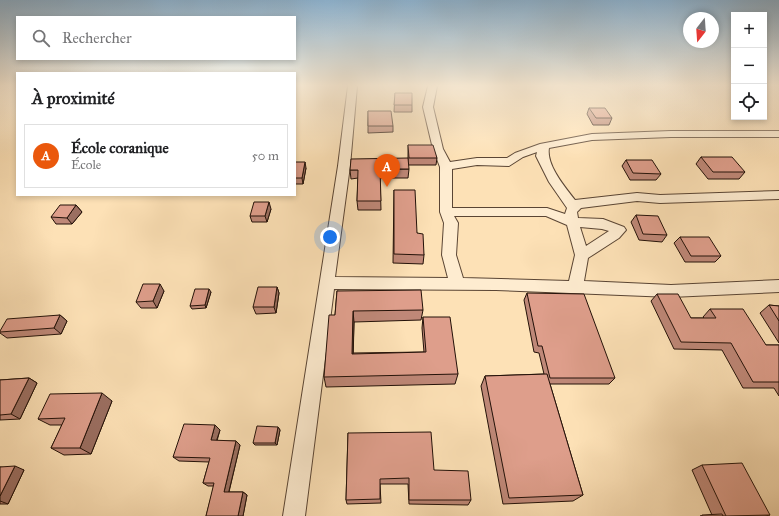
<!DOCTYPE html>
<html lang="fr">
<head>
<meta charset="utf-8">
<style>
  :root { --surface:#fff; --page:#f6f6f6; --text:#202124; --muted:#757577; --line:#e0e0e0; --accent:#ea580c }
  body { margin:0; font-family:"IM FELL Great Primer",serif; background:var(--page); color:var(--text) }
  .controls { position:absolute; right:12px; top:12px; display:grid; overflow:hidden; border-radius:0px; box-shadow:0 2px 6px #0003 }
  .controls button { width:36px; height:36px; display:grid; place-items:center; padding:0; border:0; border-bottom:1px solid var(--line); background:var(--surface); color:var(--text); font:20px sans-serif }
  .compass { position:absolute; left:683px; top:12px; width:36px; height:36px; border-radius:50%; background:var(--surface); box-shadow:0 2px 6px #0003; rotate:197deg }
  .you { position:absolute; left:330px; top:237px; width:14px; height:14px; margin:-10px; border:3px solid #fff; border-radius:50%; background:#1a73e8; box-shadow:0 0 0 6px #1a73e833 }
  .badge { display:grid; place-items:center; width:26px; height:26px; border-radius:50%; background:var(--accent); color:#fff; font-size:13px; font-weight:700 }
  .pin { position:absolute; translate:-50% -33px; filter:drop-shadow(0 1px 2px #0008) }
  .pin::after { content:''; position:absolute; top:21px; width:14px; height:12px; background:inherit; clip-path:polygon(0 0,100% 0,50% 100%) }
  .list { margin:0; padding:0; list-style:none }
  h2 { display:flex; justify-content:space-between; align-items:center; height:52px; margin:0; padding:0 16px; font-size:17px }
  h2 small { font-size:13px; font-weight:400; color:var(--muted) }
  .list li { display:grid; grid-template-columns:26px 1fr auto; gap:12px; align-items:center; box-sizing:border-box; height:64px; margin:0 8px 8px; padding:0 8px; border:1px solid var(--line); border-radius:0px }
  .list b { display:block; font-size:15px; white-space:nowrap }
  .list p { margin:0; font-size:13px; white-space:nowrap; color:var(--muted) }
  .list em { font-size:13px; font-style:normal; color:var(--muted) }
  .icon { flex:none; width:22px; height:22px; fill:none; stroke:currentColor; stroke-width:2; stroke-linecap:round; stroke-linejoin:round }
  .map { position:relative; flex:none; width:779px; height:516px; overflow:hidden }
  .search { position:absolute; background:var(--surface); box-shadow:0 2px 6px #0003; left:16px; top:16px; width:280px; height:44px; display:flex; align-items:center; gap:10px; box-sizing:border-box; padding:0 14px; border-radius:0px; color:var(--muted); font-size:15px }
  .panel { position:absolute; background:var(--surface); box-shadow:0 2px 6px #0003; left:16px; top:72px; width:280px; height:124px; border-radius:0px }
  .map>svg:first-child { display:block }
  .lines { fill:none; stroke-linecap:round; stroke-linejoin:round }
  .minor-casing { stroke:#5a4534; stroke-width:2 }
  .minor { fill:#feecd0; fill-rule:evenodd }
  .wall { fill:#bf8878; stroke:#231108 }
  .shaded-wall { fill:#9b6f61; stroke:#231108 }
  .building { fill:#de9e8b; stroke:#231108 }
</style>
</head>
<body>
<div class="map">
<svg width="779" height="516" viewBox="0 0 779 516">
  <rect width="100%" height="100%" fill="#fde1b6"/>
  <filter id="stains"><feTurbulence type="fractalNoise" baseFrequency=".005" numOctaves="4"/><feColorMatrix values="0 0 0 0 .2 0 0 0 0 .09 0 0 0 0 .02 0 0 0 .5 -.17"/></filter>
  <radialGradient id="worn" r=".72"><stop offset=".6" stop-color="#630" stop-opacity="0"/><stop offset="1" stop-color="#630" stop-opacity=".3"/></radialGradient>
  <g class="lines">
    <g class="minor-casing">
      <path id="minor" d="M348 86H357L350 166 335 277 448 278 442 255 444 223 440 212V167L433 149 423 107 428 86H437L433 107 443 149 450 162 477 158H507L515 153 540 144 592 134 671 131H779V137H671L592 140 549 148C546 165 565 187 575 200L637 193 660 195 779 191V199L660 203 637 201 581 208 577 212 578 218 603 219 624 227 626 230 619 238 588 258 584 281 671 285 779 280V292L671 297 496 290 334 289 305 516H283L338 166ZM537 152 536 156 549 182 567 208 565 214 547 208H452V169L477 165 509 166 523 157ZM454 216H546L567 225 575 255 569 281 463 278 456 255 458 223ZM580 227 602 229 609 231 586 246Z"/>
    </g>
    <use href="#minor" class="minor"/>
  </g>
  <g class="wall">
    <path d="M395 93 412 105V112H394Z"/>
    <path d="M589 108 612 118 609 125H593L587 114Z"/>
    <path d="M368 111 393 126V132L368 133Z"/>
    <path d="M408 145 437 158 436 165H408Z"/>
    <path d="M701 157 745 172 739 179H708L696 164Z"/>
    <path d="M626 160 661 174 656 180H630L622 166Z"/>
    <path d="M295 162 306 168 303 184H295Z"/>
    <path d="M409 169 408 178H380L381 210H358L357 201 358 178 351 179 350 170Z"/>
    <path d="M394 190 417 233 424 255 423 264 393 263Z"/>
    <path d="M76 205 82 212 72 224H56L51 217Z"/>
    <path d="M271 209 267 222H252L250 216Z"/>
    <path d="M636 215 667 235 662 242 639 240 631 222Z"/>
    <path d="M680 237 721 256 715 262H685L674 243Z"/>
    <path d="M277 287 279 293 276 313 256 314 253 307Z"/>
    <path d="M164 291 157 308H141L136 302Z"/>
    <path d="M337 291 423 310 421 320 354 322 353 353 424 352 422 328 423 317 458 374 455 384 326 387 324 377 335 315Z"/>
    <path d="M211 292 206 308 192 309 190 306Z"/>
    <path d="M527 293 615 378 609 384H550L583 495 573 501 503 504 481 386 485 376 544 374 539 353 534 352 524 300Z"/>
    <path d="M657 294 691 318H704L703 317 710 309 766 345H779V396L774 388H743L722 350 674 349 651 301Z"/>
    <path d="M769 305 779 306V343L760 313Z"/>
    <path d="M60 315 67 321 61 334 7 338 0 333V331Z"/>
    <path d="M29 378 37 383 20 419 0 420V380Z"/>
    <path d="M112 401 91 454 64 455 51 448 62 425H50L38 419Z"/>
    <path d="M215 425 220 430 217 441H236L240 445 229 492H243L247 495 243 516H206L214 486H208L203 483 209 462 179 461 173 457Z"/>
    <path d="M278 427 280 430 277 445H255L253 443Z"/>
    <path d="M348 433 434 470 471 500 468 505 409 504 408 484H380L381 503 347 504 346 500Z"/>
    <path d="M702 465 770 515 765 516H700L712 515 692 470Z"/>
    <path d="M0 467 24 470 8 504H0Z"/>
  </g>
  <g class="shaded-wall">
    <path d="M305 162 306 168 303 184 302 178Z"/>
    <path d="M269 202 271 209 267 222 265 216Z"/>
    <path d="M76 205 82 212 72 224 67 218Z"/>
    <path d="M160 284 164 291 157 308 153 301Z"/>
    <path d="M277 287 279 293 276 313 274 307Z"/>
    <path d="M209 289 211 292 206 308 205 305Z"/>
    <path d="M353 311 354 322 353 363 352 354Z"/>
    <path d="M60 315 67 321 61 334 54 328Z"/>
    <path d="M29 378 37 383 20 419 11 414Z"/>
    <path d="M102 393 112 401 91 454 80 448Z"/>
    <path d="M215 425 220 430 215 445 211 440Z"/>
    <path d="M278 427 280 430 277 445 275 443Z"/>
    <path d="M236 441 240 445 228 495 224 492Z"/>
    <path d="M15 466 24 470 8 504 0 501V496Z"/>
    <path d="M243 492 247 495 243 516H238Z"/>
  </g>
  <g class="building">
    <path d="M395 93H412V105H394Z"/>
    <path d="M589 108H605L612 118H596Z"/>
    <path d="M368 111H391L393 126H368Z"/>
    <path d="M408 145H433L437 158H409Z"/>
    <path d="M701 157H732L745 172H713Z"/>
    <path d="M408 158 409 169H380L381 201H357L358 170H350L351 159Z"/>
    <path d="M626 160H652L661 174 633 173Z"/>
    <path d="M295 162H305L302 178H295Z"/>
    <path d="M394 190H415L417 233 423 234 424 255 394 254Z"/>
    <path d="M254 202H269L265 216H250Z"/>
    <path d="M60 205H76L67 218 51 217Z"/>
    <path d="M636 215 658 216 667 235 643 234Z"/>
    <path d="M680 237H709L721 256H691Z"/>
    <path d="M143 284H160L153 301 136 302Z"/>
    <path d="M258 287H277L274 307H253Z"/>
    <path d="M195 289H209L205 305 190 306Z"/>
    <path d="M421 290 423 310 353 311 352 354 426 352 423 317H450L458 374 324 377 329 315H335L337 291Z"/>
    <path d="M527 293 584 294 615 378H550L542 346H538Z"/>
    <path d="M657 294H678L691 318H716L710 309H743L766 345H779V382H753L731 343 681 342Z"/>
    <path d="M769 305 779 306V321Z"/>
    <path d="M60 315 54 328 0 332V331L7 319Z"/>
    <path d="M547 374 583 495 509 498 485 376Z"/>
    <path d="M29 378 11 414 0 415V380Z"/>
    <path d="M102 393 80 448H51L65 418 38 419 50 394Z"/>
    <path d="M184 424 215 425 211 440 236 441 224 492H243L238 516H206L214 483H203L210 458 173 457Z"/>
    <path d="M257 426 278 427 275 443H253Z"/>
    <path d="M431 432 434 470 468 471 471 500H409V478L380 479V499L346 500 348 433Z"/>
    <path d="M742 463 770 515 726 516 702 465Z"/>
    <path d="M15 466 0 496V467Z"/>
    <path d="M722 514 723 516H702V515Z"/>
  </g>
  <linearGradient id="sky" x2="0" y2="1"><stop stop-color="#8db6d6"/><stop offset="0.54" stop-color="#fef2de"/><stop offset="1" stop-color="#fef2de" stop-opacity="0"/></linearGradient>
  <rect width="779" height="158" fill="url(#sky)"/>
  <rect width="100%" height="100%" filter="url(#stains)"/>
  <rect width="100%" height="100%" fill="url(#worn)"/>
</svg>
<div class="controls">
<button>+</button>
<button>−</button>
<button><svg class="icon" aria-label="locate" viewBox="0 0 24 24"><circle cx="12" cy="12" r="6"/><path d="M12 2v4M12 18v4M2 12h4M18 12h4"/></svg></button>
</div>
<svg class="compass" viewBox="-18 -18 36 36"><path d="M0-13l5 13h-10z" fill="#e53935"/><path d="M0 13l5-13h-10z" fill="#757577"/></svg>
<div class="you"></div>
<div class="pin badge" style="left:387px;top:187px">A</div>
<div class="search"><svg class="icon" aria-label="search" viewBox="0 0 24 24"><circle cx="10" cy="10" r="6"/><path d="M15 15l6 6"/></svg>Rechercher</div>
<section class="panel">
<h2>À proximité<small></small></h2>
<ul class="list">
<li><span class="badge">A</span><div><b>École coranique</b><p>École</p></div><em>50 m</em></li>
</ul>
</section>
</div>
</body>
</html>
